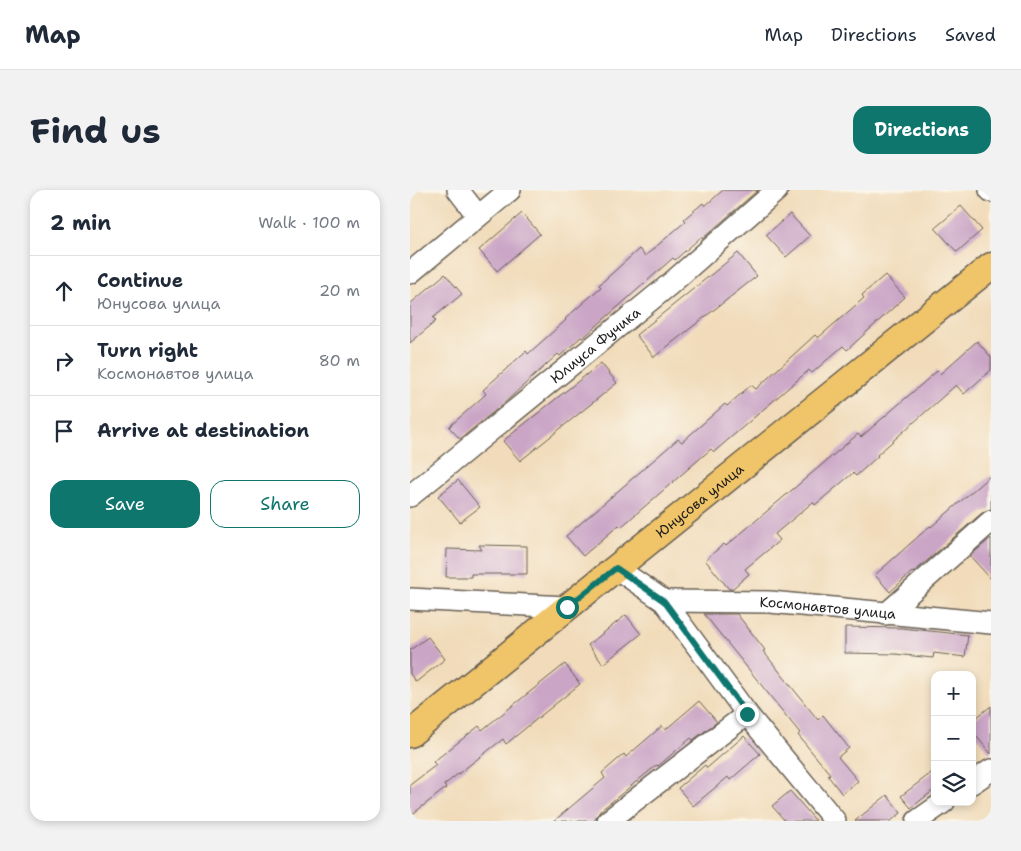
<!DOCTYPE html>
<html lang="en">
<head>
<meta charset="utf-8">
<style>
  :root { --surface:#fff; --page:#f2f2f3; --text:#1f2937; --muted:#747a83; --line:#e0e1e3; --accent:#0f766e }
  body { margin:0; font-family:"Shantell Sans",sans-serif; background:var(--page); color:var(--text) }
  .controls { position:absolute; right:15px; bottom:15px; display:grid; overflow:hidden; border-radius:10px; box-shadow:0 2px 8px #0003 }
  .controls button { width:45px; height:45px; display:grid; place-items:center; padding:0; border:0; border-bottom:1px solid var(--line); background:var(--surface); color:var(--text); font:25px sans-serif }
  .stop { position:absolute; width:15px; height:15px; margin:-11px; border:4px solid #0f766e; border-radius:50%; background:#fff }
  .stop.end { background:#0f766e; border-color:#fff; box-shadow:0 1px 5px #0008 }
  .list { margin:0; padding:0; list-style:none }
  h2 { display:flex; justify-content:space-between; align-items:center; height:65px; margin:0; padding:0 20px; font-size:21px }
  h2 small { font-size:16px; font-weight:400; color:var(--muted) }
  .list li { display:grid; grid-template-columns:32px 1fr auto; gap:15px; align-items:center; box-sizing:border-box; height:70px; padding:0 20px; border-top:1px solid var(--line) }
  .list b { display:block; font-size:19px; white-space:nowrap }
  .list p { margin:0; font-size:16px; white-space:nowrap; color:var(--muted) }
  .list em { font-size:16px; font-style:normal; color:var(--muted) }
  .actions { display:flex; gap:10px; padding:15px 20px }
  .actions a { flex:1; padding:11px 0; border:1px solid var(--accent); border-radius:15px; text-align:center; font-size:18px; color:var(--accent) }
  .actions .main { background:var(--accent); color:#fff }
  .icon { flex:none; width:28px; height:28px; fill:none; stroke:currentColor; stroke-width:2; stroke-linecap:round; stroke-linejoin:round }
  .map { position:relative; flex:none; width:581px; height:631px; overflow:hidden; border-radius:15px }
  header { display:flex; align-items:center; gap:30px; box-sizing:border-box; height:70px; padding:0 25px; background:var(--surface); border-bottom:1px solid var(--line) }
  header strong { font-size:24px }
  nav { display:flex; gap:28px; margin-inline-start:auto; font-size:18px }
  .intro { display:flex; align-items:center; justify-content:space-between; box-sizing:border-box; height:120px; padding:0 30px }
  h1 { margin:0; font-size:35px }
  .button { padding:12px 22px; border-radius:15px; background:var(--accent); color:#fff; font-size:18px; font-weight:700 }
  main { display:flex; gap:30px; padding:0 30px }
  aside { flex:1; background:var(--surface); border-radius:15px; box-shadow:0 2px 8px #0003 }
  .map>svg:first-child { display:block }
  .building { fill:#caa5c6 }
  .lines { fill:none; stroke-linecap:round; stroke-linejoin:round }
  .minor-casing { stroke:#675f53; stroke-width:24 }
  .major-casing { stroke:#675f53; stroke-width:29 }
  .minor { stroke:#fff; stroke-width:21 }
  .major { stroke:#f0c469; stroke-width:26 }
  .route { stroke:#0f766e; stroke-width:6 }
  .labels { text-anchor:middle; stroke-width:4; stroke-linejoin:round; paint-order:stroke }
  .street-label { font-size:14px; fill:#1c1c1c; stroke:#fbf7ec }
</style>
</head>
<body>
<header>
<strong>Map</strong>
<nav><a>Map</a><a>Directions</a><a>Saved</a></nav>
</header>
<div class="intro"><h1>Find us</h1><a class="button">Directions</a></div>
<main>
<aside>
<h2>2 min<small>Walk · 100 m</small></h2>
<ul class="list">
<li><svg class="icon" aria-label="ahead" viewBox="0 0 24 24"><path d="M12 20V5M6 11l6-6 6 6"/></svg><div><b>Continue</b><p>Юнусова улица</p></div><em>20 m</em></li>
<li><svg class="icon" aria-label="right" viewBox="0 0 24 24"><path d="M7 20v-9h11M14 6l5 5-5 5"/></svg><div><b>Turn right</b><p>Космонавтов улица</p></div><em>80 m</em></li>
<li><svg class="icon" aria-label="arrive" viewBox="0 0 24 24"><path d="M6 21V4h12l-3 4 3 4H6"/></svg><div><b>Arrive at destination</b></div></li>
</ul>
<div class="actions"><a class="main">Save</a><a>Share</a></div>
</aside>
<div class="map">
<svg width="581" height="631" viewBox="0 0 581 631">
  <rect width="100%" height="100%" fill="#fbf7ec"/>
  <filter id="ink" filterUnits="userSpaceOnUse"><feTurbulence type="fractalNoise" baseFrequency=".02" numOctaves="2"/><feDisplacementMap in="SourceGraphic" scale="10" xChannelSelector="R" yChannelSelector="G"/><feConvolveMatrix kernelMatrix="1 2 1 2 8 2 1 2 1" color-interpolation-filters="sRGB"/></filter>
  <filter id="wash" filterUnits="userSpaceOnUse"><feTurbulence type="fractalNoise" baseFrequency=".0096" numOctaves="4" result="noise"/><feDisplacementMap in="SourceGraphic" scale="20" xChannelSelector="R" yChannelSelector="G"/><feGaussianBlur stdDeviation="1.12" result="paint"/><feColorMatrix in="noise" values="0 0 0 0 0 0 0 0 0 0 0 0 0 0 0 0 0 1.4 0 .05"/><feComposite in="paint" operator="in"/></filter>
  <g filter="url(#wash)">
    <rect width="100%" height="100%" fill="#f1dbba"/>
    <g id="blocks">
      <g class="building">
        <path d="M313 0H348L292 49 291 47 265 70 263 68 173 148 171 147 150 166 148 164 92 215 50 249 39 237 76 204 73 200 116 161 118 164 156 130 155 129 191 97 189 95 229 59 235 66 276 31 274 29 293 13 295 16Z"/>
        <path d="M551 16 572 40 547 62 525 38Z"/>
        <path d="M112 23 130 44 87 81 69 60Z"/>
        <path d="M380 24 400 46 376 67 356 45Z"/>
        <path d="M328 63 347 86 244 167 226 145Z"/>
        <path d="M35 84 52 104 23 128 26 131 0 153V114Z"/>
        <path d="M475 85 495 107 437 160 433 156 402 183 399 180 304 262 301 259 211 337 209 335 173 366 156 346 268 249 272 252 315 214 317 216 341 195 346 199 405 145 408 148 454 108 452 105Z"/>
        <path d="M567 151 581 167V180L554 204 546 195 467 265 468 266 446 286 443 283 405 315 403 312 365 344 370 350 335 379 339 384 322 399H319L295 370 314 354 316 356 448 244 451 247 527 181 530 184Z"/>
        <path d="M191 173 207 193 110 271 93 251Z"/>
        <path d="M581 285V319L573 322 503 383 502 382 480 402 465 385 520 336 521 337Z"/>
        <path d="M48 290 70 317 50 332 28 306Z"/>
        <path d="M581 348V389L560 366Z"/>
        <path d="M69 355 117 356V384H61V387H36L37 359 72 360Z"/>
        <path d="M294 424H327L355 460 353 461 408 530 413 525 439 558 428 567 448 591 432 604 418 586 420 584 388 545 390 543Z"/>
        <path d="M216 425 231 444 193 474 178 455Z"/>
        <path d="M435 437 492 438 558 445 555 467 524 463 523 468 485 464 435 463Z"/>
        <path d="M18 447 35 469 6 492 0 484V460Z"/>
        <path d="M155 474 170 494 96 554 93 549 34 595 36 598 0 626V595L26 575 23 572 69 536 72 540Z"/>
        <path d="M289 511 307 532 283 550 281 548 248 576 247 575 190 621 184 631H144L195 588 192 583 214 564 216 567 252 536 255 540Z"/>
        <path d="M581 516V564L562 541V531Z"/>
        <path d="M334 546 350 564 320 590 318 587 283 616 268 598 295 575 297 578Z"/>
        <path d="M525 580V599L501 618 491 606Z"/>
        <path d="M380 601 406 631H375L362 616Z"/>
        <path d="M477 605 491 623 481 631H445Z"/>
      </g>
    </g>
  </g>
  <g filter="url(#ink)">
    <use href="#blocks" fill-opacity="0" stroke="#675f53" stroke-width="1"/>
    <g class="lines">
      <g class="minor-casing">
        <g id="minor">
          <path d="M48 0 68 26"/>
          <path d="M580 0 581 1"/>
          <path d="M0 83 100 0"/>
          <path id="s1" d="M0 306 259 95 367 0"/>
          <path d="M206 378 254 411 337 524 425 631"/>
          <path d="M0 409 157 417"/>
          <path id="s2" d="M254 411 360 412 581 433"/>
          <path d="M476 424 581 331"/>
          <path d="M562 593 581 580"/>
          <path d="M198 631 337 524"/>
          <path d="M507 631 534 612"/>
        </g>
      </g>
      <g class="major-casing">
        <g id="major">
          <path id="s3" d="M0 544 581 76"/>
        </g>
      </g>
      <use href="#minor" class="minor"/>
      <use href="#major" class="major"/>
    </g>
  </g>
  <g class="lines" filter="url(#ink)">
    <path class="route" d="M157 417 206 378 254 411 337 524"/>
  </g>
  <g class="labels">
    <g class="street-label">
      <text dy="5" stroke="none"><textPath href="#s1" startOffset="239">Юлиуса Фучика</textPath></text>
      <text dy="5" stroke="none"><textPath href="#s3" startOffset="372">Юнусова улица</textPath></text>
      <text dy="5" stroke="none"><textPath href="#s2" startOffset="164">Космонавтов улица</textPath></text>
    </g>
  </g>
</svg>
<div class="controls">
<button>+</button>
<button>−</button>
<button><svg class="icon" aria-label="layers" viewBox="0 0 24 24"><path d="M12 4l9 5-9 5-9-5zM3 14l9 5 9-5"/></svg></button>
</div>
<div class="stop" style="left:157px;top:417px"></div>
<div class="stop end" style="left:337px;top:524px"></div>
</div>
</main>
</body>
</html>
